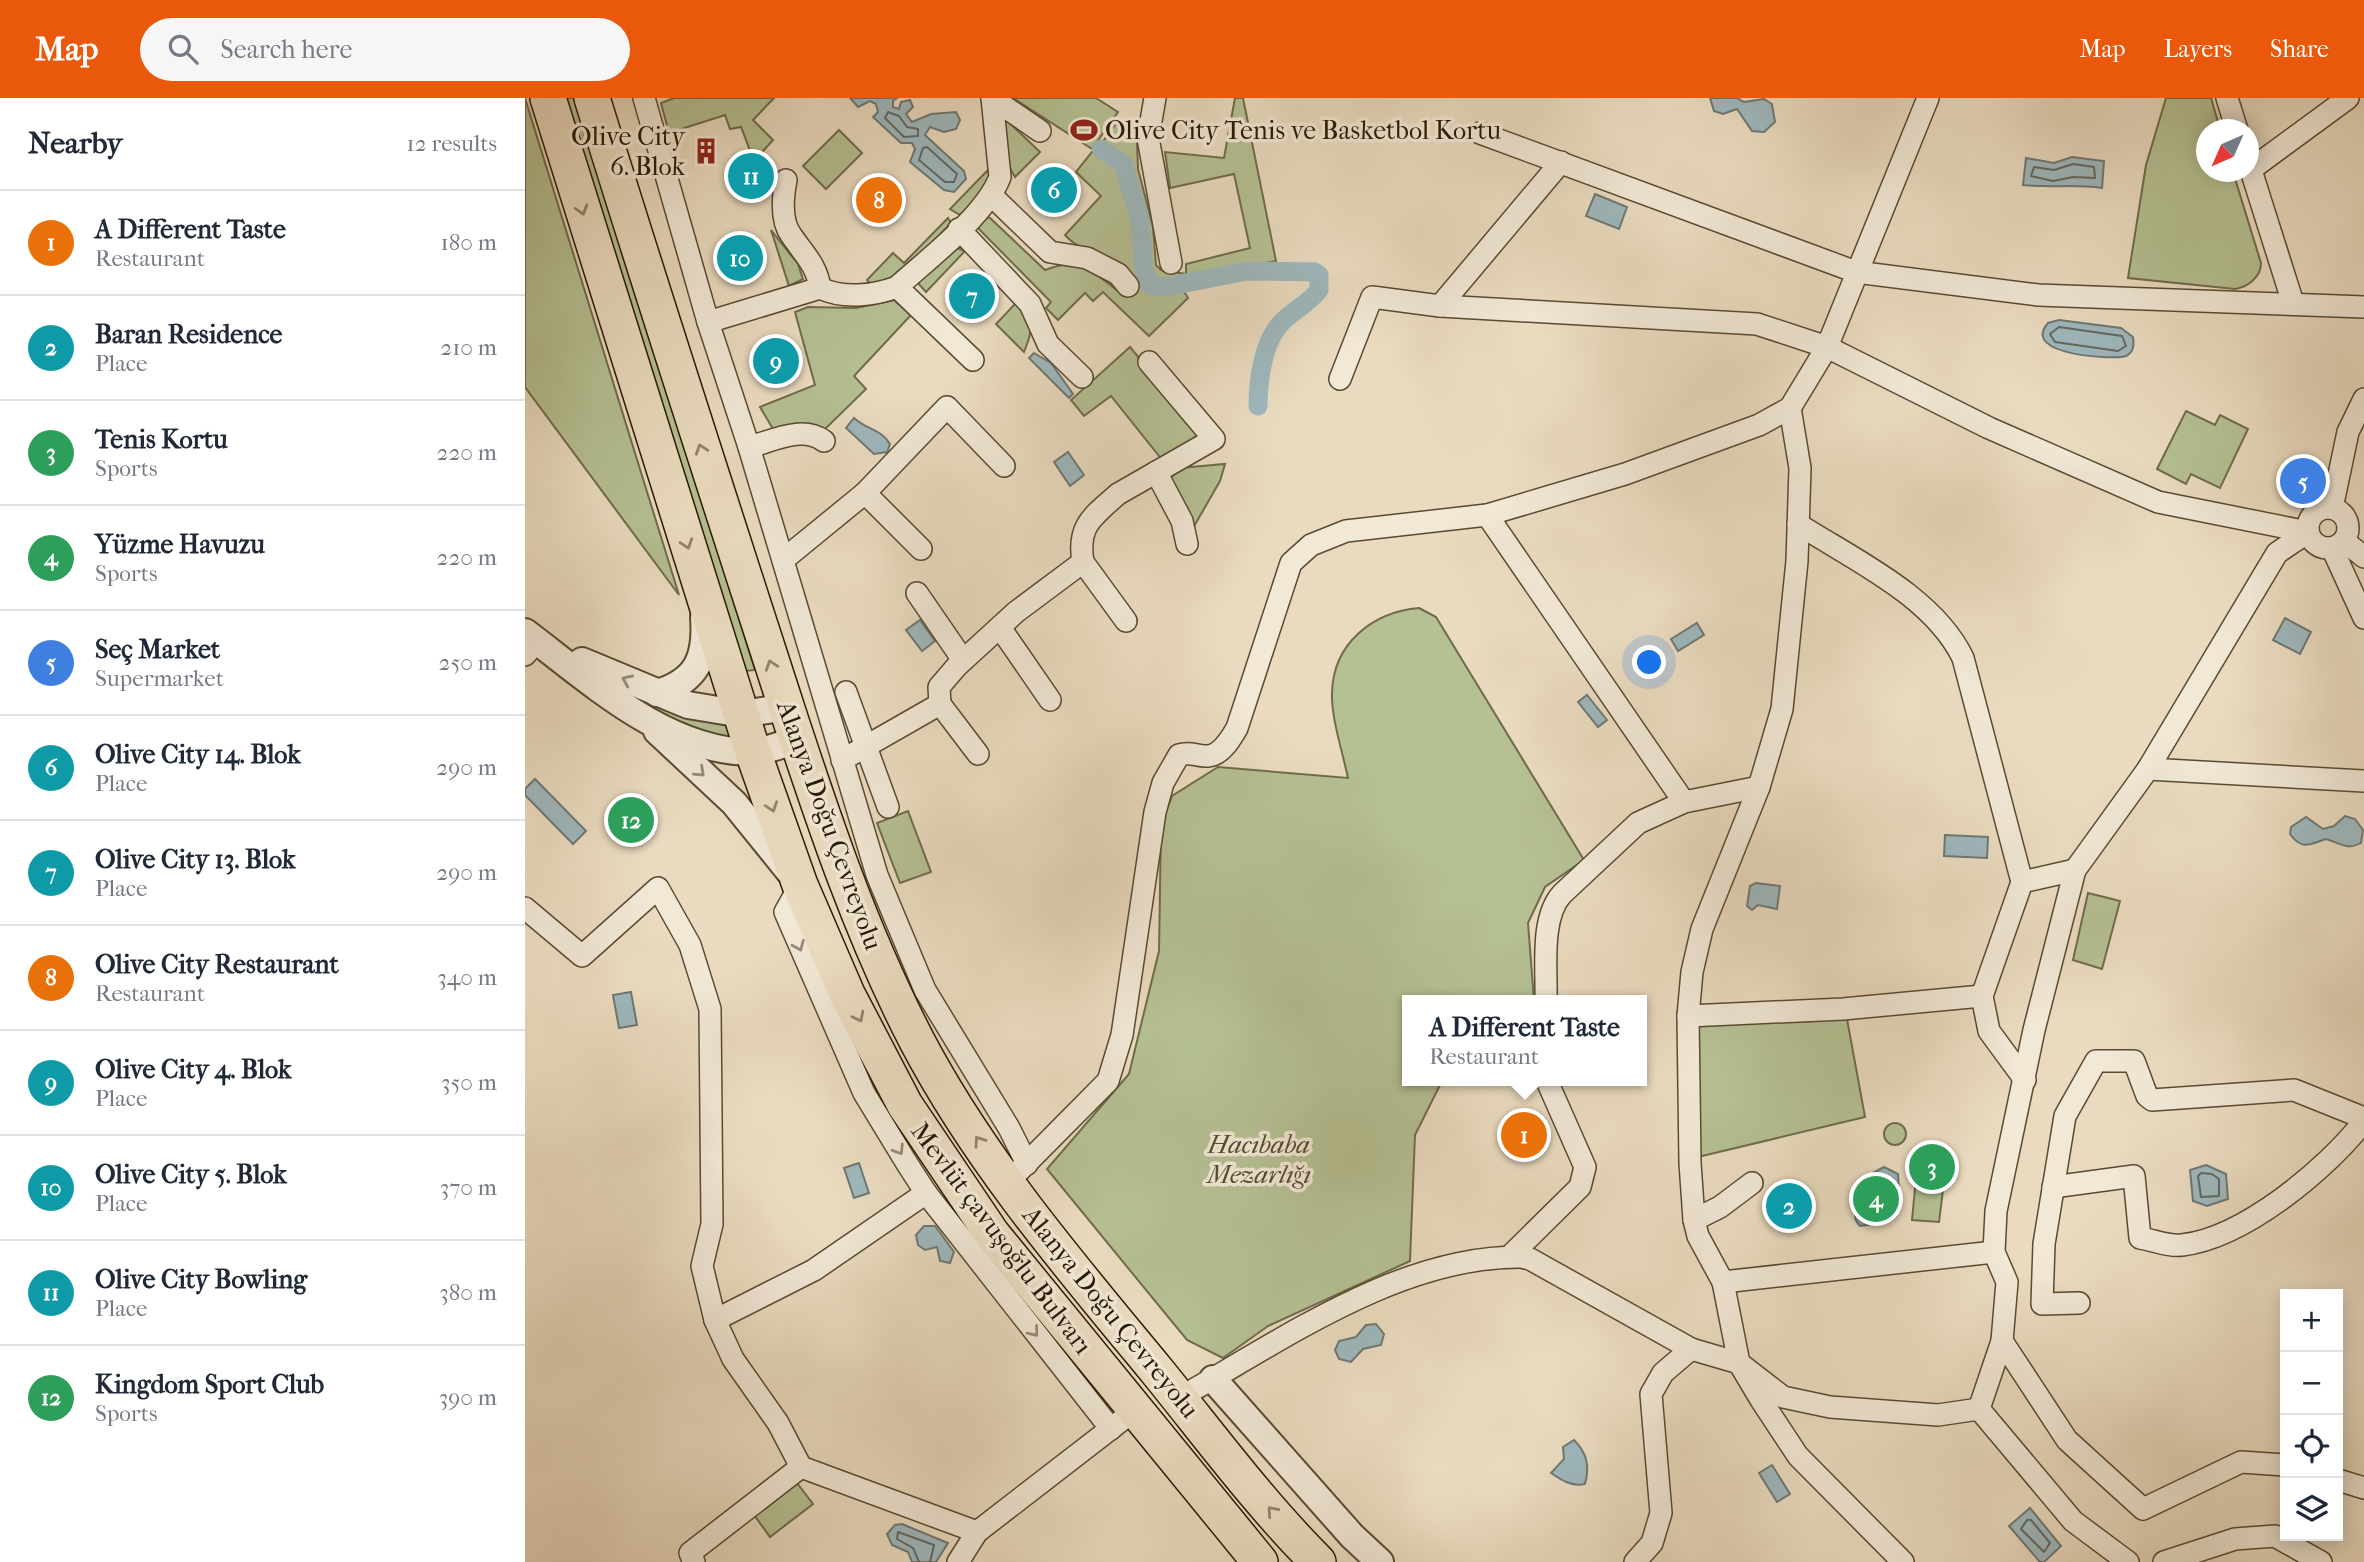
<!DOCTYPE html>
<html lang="en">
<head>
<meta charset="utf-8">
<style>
  :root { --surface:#fff; --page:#f6f6f7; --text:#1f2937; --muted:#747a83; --line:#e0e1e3; --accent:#ea580c }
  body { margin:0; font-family:"IM FELL French Canon",serif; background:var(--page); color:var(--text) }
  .controls { position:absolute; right:21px; bottom:21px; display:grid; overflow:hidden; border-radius:0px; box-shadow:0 4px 18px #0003 }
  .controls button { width:63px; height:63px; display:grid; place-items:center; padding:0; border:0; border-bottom:2px solid var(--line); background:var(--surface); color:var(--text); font:35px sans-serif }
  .compass { position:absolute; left:1671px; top:21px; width:63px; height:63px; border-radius:50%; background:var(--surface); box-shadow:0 4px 18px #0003; rotate:225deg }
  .you { position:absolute; left:1125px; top:565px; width:24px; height:24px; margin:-18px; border:5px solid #fff; border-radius:50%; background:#1a73e8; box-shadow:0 0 0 10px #1a73e833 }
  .badge { display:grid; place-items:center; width:46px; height:46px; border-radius:50%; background:var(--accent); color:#fff; font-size:23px; font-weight:700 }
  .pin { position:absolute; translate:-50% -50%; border:4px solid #fff; box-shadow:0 2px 7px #0006 }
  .popup { position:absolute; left:877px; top:897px; width:245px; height:91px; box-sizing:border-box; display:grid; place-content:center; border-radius:0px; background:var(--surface); filter:drop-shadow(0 2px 5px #0005); font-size:23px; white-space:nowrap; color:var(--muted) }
  .popup b { font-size:26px; color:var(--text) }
  .popup::after { content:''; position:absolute; left:50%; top:100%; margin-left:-14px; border:14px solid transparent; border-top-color:var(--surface) }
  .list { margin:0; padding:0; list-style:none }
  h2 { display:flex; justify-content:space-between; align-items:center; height:91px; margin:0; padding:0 28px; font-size:30px }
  h2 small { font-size:23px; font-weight:400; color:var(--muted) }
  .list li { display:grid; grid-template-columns:46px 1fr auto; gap:21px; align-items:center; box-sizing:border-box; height:105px; padding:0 28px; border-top:2px solid var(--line) }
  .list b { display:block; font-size:26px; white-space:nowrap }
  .list p { margin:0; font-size:23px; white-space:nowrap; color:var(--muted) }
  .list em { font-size:23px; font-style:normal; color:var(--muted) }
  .icon { flex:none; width:38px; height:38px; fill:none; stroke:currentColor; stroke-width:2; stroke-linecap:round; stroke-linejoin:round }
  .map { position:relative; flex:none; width:1839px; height:1464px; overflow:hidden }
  header { display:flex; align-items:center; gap:42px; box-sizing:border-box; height:98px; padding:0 35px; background:var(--accent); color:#fff }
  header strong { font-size:33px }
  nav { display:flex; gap:38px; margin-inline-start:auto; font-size:24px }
  .search { width:490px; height:63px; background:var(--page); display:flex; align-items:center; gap:18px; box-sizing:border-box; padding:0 24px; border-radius:38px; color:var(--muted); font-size:26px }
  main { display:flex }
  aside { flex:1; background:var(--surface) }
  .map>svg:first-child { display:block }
  .green { fill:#b5c093; stroke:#6f6c4b; stroke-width:2 }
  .water { fill:#9eb8be; stroke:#6f7873; stroke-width:2 }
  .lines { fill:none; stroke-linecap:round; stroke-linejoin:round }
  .shore { stroke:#646860; stroke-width:2 }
  .canal { stroke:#9eb8be; stroke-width:19 }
  .minor-casing { stroke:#594a32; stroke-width:24 }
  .tertiary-casing { stroke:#594a32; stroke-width:30 }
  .trunk-casing { stroke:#291903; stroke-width:38 }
  .minor { stroke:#f1e8d6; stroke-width:21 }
  .tertiary { stroke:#f1e8d6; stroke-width:26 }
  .trunk { stroke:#eadbc0; stroke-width:35 }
  .oneway { stroke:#93846b }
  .oneway2 { stroke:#978b77 }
  .labels { text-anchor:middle; stroke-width:7; stroke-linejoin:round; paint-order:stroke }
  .poi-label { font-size:26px; fill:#291903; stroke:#f1e8d6; text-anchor:start }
  .street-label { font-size:26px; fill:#291903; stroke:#f1e8d6 }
  .park-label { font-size:26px; font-style:italic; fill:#534b2e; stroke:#f1e8d6 }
</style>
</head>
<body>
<header>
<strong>Map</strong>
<div class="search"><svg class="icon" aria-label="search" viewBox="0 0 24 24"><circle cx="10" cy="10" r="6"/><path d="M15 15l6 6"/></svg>Search here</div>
<nav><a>Map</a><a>Layers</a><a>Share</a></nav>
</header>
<main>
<aside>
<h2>Nearby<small>12 results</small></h2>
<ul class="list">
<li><span class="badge" style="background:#e8710a">1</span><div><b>A Different Taste</b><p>Restaurant</p></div><em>180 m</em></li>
<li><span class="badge" style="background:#0f9aa8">2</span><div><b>Baran Residence</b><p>Place</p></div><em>210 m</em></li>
<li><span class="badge" style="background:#2e9e5b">3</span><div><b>Tenis Kortu</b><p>Sports</p></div><em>220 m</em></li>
<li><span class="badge" style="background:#2e9e5b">4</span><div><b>Yüzme Havuzu</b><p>Sports</p></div><em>220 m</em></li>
<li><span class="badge" style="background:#3f7fe0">5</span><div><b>Seç Market</b><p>Supermarket</p></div><em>250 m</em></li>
<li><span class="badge" style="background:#0f9aa8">6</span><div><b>Olive City 14. Blok</b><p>Place</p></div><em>290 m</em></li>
<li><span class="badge" style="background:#0f9aa8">7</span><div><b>Olive City 13. Blok</b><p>Place</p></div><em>290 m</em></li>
<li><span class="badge" style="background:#e8710a">8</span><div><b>Olive City Restaurant</b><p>Restaurant</p></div><em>340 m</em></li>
<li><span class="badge" style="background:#0f9aa8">9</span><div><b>Olive City 4. Blok</b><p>Place</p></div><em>350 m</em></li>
<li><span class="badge" style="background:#0f9aa8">10</span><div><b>Olive City 5. Blok</b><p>Place</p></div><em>370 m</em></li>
<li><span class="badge" style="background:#0f9aa8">11</span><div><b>Olive City Bowling</b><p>Place</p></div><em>380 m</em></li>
<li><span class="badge" style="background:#2e9e5b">12</span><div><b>Kingdom Sport Club</b><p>Sports</p></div><em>390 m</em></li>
</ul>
</aside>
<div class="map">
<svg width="1839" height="1464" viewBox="0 0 1839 1464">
  <rect width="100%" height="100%" fill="#eadbc0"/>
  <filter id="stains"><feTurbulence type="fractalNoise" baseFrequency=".00286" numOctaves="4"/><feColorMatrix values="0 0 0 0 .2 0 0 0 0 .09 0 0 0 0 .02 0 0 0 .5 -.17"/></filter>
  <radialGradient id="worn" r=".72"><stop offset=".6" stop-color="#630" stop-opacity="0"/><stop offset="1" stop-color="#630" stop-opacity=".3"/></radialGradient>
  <g class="green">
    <path d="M0 0 154 497 0 289Z"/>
    <path d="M39 0H51L230 572 221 573Z"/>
    <path d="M149 0H249L228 22 248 42 229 63 216 29 205 31 200 17 144 35 136 5Z"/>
    <path d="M488 0H571L593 14 567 51Z"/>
    <path d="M710 0H718L751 163 646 185H628L621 172V128L600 64 576 46 592 24 612 43 613 71 628 129 631 167 636 172 661 176V166L725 150 709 76 645 90 640 54 699 60Z"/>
    <path d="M1641 0H1686L1695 31 1682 32V74H1708L1736 165C1736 179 1723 189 1710 191L1603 180 1621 67Z"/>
    <path d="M475 16 515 54 490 79 482 65Z"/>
    <path d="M314 32 337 55 301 91 278 68Z"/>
    <path d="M571 53 594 70 613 141 612 167 623 188 627 191 658 192 663 200 624 238 578 194 568 203 560 195 533 222 521 210 526 204 451 128 461 119 465 120 520 172C560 156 571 179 602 199L612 189C604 158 561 161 540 137L576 98 551 74 567 54Z"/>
    <path d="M462 73 465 78 456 96 435 117 425 111Z"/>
    <path d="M423 120 426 125 378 175 349 190 342 182 368 155 379 165Z"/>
    <path d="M246 132 273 166 278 181 264 188Z"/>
    <path d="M432 150 440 153 401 194 392 184Z"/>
    <path d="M369 202 386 217 329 278 341 291 299 332 248 331 235 309 290 287 270 214 283 209 331 210Z"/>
    <path d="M490 206H493C508 231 508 231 499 254L471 226Z"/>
    <path d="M605 249 679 339 638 363 586 298 559 318 546 302Z"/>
    <path d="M1661 313 1690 327 1695 317 1723 331 1695 390 1666 376 1661 386 1632 371Z"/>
    <path d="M700 366 695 383 664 437 642 384 655 370Z"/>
    <path d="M894 510 911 519 1059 762 1020 789 1003 825 1009 902H882V983H917L890 1037 885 1163 743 1228 698 1260 662 1242 522 1071 604 976 634 853 636 727 647 698 693 669 823 680C818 656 806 619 807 595 808 545 848 514 894 510Z"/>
    <path d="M64 573 153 616 203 627 205 642 150 626Z"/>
    <path d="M383 713 406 774 375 785 352 725Z"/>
    <path d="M1563 795 1595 803 1577 871 1548 862Z"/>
    <path d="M1322 921 1340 1019 1173 1059 1170 924Z"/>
    <circle cx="1370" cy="1036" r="11"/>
    <path d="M1394 1049 1423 1052 1414 1124 1387 1122Z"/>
    <path d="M272 1385 288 1406 245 1439 229 1417Z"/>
  </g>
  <g class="water">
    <path d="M325 0H372L368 3V9L374 11 376 4 385 2 388 9 381 16 387 24 406 16 431 14 435 22 431 31 419 34 405 29 400 37 439 73 441 81 429 94 419 92 385 64 390 51 387 45H376L348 19 353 14 351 6 345 3 333 9Z"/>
    <path d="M1185 0H1212L1219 4 1239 1 1247 6 1250 24 1239 34 1227 33 1212 11 1198 16 1189 13Z"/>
    <path d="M1547 59 1579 63 1577 90C1550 86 1525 90 1498 87L1501 60 1529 65Z"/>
    <path d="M1070 96 1102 109 1094 131 1061 118Z"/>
    <path d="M1534 222 1596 230 1608 239C1609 247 1609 254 1601 258 1592 262 1494 258 1523 225Z"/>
    <path d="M509 255 526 265 548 296 544 300 504 260Z"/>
    <path d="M329 320C342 332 356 331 365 346L362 354 349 356 321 330Z"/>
    <path d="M543 354 559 377 545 388 529 364Z"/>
    <path d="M1760 520 1786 534 1775 556 1748 542Z"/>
    <path d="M395 522 410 543 397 553 381 532Z"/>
    <path d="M1172 525 1179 537 1153 553 1146 541Z"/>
    <path d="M1062 597 1082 622 1073 629 1053 604Z"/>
    <path d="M10 681 61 733 48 746 0 697V691Z"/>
    <path d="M1820 718 1830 721 1838 732 1836 745C1822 753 1815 745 1801 741 1785 746 1777 753 1765 736L1766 729 1781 719 1798 731 1809 728Z"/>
    <path d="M1420 737 1463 739 1462 760 1419 758Z"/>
    <path d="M1231 785 1255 788 1252 811 1233 807 1227 812 1222 808 1225 788Z"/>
    <path d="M106 894 112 927 94 930 88 897Z"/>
    <path d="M334 1065 344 1095 329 1100 319 1070Z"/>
    <path d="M1681 1067 1701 1076 1703 1101 1682 1108 1668 1103 1665 1072Z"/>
    <path d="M1359 1069 1373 1076 1374 1092 1355 1110 1348 1126 1335 1128C1323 1115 1335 1109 1342 1098 1346 1092 1346 1083 1348 1075Z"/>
    <path d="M399 1128H410L429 1154 425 1165 415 1163 412 1149 400 1152 393 1147 391 1137Z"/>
    <path d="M851 1226 859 1236 856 1247 838 1251 826 1264 814 1261 810 1252 814 1243 831 1239 841 1227Z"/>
    <path d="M1049 1342C1062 1355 1065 1368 1060 1386 1047 1389 1036 1382 1026 1375L1039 1361 1038 1349Z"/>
    <path d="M1247 1367 1265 1396 1252 1404 1234 1375Z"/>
    <path d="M1505 1410 1536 1448 1519 1464H1515L1484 1428Z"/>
    <path d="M377 1426 423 1445 411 1464H387L383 1454 367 1447 362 1436 370 1427Z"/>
  </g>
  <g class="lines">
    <g class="shore">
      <path d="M363 14 374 18 382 29 393 31V38L379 39 360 20Z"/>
      <path d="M402 49 432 76 429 84H420L394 62 398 50Z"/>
      <path d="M1548 66 1569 69 1570 80 1548 79 1528 83 1506 78 1509 69 1529 72Z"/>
      <path d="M1534 229 1597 238 1601 248 1593 253 1530 244 1525 236Z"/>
      <path d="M1676 1075 1687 1076 1694 1081V1098L1676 1099 1673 1078Z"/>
      <path d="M1502 1422H1506L1525 1445 1519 1454 1496 1431Z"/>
      <path d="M394 1464 388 1450 372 1441 373 1434 409 1447 405 1464"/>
    </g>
    <path class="canal" d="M576 51 598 66 615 122 619 173 626 188 640 189 722 173 790 174 794 177V192C783 206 769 212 757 224 738 243 733 283 733 308"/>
    <g class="minor-casing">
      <g id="minor">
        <path d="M119 0 183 224 224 349 352 777 400 892 484 1030 502 1066"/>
        <path d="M467 0 515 33"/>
        <path d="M630 0 623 40 646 165"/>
        <path d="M1702 0 1712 32"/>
        <path d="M955 35 1331 174 1513 197 1839 209"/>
        <path d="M1724 66 1768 205"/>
        <path d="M1725 72 1823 0"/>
        <path d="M261 82C258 98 255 122 266 137 278 155 292 167 295 190"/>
        <path d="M466 97 525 154 562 160 593 176 603 188"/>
        <path d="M434 131 505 206 523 246 557 279"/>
        <path d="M372 189 448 262"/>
        <path d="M915 208 1036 64"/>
        <path d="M183 224 295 190C318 201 348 198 372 189 403 161 460 118 475 79L467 0"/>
        <path d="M815 281 847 199 915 208 1232 226 1302 249 1464 330 1633 404 1783 434"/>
        <path d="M1265 310 1275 370 1272 463 1257 611 1234 689 1177 831 1167 874 1163 918 1165 1065 1169 1122 1173 1138 1198 1184 1214 1265 1236 1302 1273 1358 1378 1464"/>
        <path d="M224 349C248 343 277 327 299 343"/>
        <path d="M631 374 657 423 662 446"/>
        <path d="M340 395 422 309 479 368"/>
        <circle cx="1803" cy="430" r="20"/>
        <path d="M1807 410 1823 334 1839 301"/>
        <path d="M962 417 1159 704"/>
        <path d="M1273 426C1329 462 1408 498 1438 560L1497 784"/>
        <path d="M1819 443 1839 459"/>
        <path d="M1807 450 1839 520"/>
        <path d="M258 462 340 395 396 451"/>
        <path d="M558 464 601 523"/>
        <path d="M392 495 438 562"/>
        <path d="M476 531 525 602"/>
        <path d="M0 557 12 543"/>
        <path d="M321 594 363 709"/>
        <path d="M415 606 453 656"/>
        <path d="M317 662 415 606 414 589 432 568 491 514 558 464C552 428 567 419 593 396L689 341 624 264"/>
        <path d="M1623 671 1839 683"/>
        <path d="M275 787 260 814 339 995 381 1064 401 1095 586 1331"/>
        <path d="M0 810 57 858 133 790 165 847 185 911 187 1126 177 1168 190 1222 208 1261 253 1325 276 1369"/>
        <path d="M1021 902C1022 871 1015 820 1037 796L1113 725 1159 704 1234 689"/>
        <path d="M1163 918 1318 911 1457 898"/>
        <path d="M1500 982 1464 933 1457 898 1497 784 1550 772"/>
        <path d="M483 1084 583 983 597 937 630 714 638 685 654 657C666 653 672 659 683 658 697 657 706 640 712 630L766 465 786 447 821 433 962 417 1100 376 1234 327 1265 310 1302 249 1403 0"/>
        <path d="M1528 1089 1609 1078 1615 1140C1628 1142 1645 1149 1657 1147 1719 1140 1802 1071 1839 1023"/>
        <path d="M1169 1122 1195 1109 1227 1085"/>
        <path d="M984 1159 1055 1089 1060 1069 1022 983"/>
        <path d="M1198 1184 1469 1154"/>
        <path d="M1554 1205 1517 1206 1519 1146 1540 1018 1571 963H1609L1622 998 1627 1002 1769 992 1839 1020"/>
        <path d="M190 1222 289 1172 401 1095"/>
        <path d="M1477 1243 1542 1342 1618 1411 1716 1364 1760 1367"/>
        <path d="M654 1300C758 1242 874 1158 996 1159L1005 1161 1166 1251 1214 1265 1258 1299 1305 1309 1413 1317 1454 1311"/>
        <path d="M1813 1382 1839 1390"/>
        <path d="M169 1464 165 1455 276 1369 452 1434"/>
        <path d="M433 1464 452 1434 597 1322"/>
        <path d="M1110 1464 1127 1445 1136 1415 1126 1296 1138 1275 1166 1251"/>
        <path d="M1603 1464 1548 1423 1454 1311 1477 1243 1482 1184 1469 1154 1471 1113 1509 932 1550 772 1623 671 1752 455 1783 434"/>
        <path d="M1639 1464 1710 1441 1750 1438 1796 1464"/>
      </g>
    </g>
    <g class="tertiary-casing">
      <g id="tertiary">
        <path d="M0 534C64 582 140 653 225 654 240 654 257 646 272 642"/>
        <path d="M57 563 163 607 217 616 262 609"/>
        <path d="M132 595C172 583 182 560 179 519"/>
        <path d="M132 633 209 705 264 773"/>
        <path d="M688 1281 827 1438 855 1464"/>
      </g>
    </g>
    <g class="trunk-casing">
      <g id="trunk">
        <path d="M23 0 228 654 275 787 322 896 380 1007 467 1136 735 1464"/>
        <path d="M67 0C130 204 196 407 262 611 299 724 337 837 392 943 455 1063 546 1169 632 1273 684 1337 734 1405 793 1464"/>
      </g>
    </g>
    <use href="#minor" class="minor"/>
    <use href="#tertiary" class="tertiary"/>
    <use href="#trunk" class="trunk"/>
  </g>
  <defs><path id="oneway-chevron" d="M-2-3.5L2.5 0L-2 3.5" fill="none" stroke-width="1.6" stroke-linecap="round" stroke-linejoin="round" transform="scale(1.75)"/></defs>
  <g class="oneway">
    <use href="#oneway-chevron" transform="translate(57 112) rotate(73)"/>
    <use href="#oneway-chevron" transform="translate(176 351) rotate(-108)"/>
    <use href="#oneway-chevron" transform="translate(162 446) rotate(72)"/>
    <use href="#oneway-chevron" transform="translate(246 567) rotate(-109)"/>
    <use href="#oneway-chevron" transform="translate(247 709) rotate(71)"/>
    <use href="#oneway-chevron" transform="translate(334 919) rotate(63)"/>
    <use href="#oneway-chevron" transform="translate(454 1043) rotate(-125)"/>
    <use href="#oneway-chevron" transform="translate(747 1413) rotate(-131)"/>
  </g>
  <g class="oneway2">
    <use href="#oneway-chevron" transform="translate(102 582) rotate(-156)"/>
    <use href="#oneway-chevron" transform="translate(175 674) rotate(43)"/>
    <use href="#oneway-chevron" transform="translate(274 848) rotate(67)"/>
    <use href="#oneway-chevron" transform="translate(374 1052) rotate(58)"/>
    <use href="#oneway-chevron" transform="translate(509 1234) rotate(51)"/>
  </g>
  <defs>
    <g id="stadium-bare" transform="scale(2.1)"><path d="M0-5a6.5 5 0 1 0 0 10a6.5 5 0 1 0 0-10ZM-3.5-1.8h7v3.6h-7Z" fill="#8f2418" stroke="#f1e8d6" stroke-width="2.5" paint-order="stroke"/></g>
    <g id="building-bare" transform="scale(2.1)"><path d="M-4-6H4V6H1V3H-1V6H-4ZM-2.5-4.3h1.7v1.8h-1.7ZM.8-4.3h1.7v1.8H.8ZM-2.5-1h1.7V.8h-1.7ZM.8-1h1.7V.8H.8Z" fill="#8f2418" stroke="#f1e8d6" stroke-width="2.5" paint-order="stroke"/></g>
  </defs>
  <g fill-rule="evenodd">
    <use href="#stadium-bare" x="559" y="32"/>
    <use href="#building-bare" x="181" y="53"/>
  </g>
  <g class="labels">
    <g class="poi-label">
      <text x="580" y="41">Olive City Tenis ve Basketbol Kortu</text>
      <text x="160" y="47" text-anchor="end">Olive City<tspan x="160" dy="30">6. Blok</tspan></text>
    </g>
    <g class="street-label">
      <text transform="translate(305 727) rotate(70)" y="9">Alanya Doğu Çevreyolu</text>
      <text transform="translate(477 1140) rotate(53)" y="9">Mevlüt çavuşoğlu Bulvarı</text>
      <text transform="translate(586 1214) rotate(51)" y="9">Alanya Doğu Çevreyolu</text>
    </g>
    <g class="park-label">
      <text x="734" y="1055">Hacıbaba<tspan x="734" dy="30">Mezarlığı</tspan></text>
    </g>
  </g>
  <rect width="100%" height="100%" filter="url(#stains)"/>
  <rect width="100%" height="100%" fill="url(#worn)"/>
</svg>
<div class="controls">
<button>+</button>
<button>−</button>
<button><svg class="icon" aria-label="locate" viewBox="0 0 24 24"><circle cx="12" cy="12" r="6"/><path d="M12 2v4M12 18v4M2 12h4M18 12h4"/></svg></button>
<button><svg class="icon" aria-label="layers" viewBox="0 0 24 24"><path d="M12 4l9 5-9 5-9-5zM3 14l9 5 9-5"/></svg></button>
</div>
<svg class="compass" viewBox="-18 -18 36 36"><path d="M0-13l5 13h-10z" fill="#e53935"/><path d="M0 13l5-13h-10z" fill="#747a83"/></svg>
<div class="you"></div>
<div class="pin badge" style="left:999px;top:1037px;background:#e8710a">1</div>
<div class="popup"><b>A Different Taste</b>Restaurant</div>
<div class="pin badge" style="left:1264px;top:1108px;background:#0f9aa8">2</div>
<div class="pin badge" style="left:1407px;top:1069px;background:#2e9e5b">3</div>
<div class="pin badge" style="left:1351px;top:1101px;background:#2e9e5b">4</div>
<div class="pin badge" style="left:1778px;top:383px;background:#3f7fe0">5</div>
<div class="pin badge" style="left:529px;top:92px;background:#0f9aa8">6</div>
<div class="pin badge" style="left:447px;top:198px;background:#0f9aa8">7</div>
<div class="pin badge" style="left:354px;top:102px;background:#e8710a">8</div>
<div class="pin badge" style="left:251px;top:263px;background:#0f9aa8">9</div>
<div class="pin badge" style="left:215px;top:160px;background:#0f9aa8">10</div>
<div class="pin badge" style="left:226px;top:78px;background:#0f9aa8">11</div>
<div class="pin badge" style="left:106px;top:722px;background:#2e9e5b">12</div>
</div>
</main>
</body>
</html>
